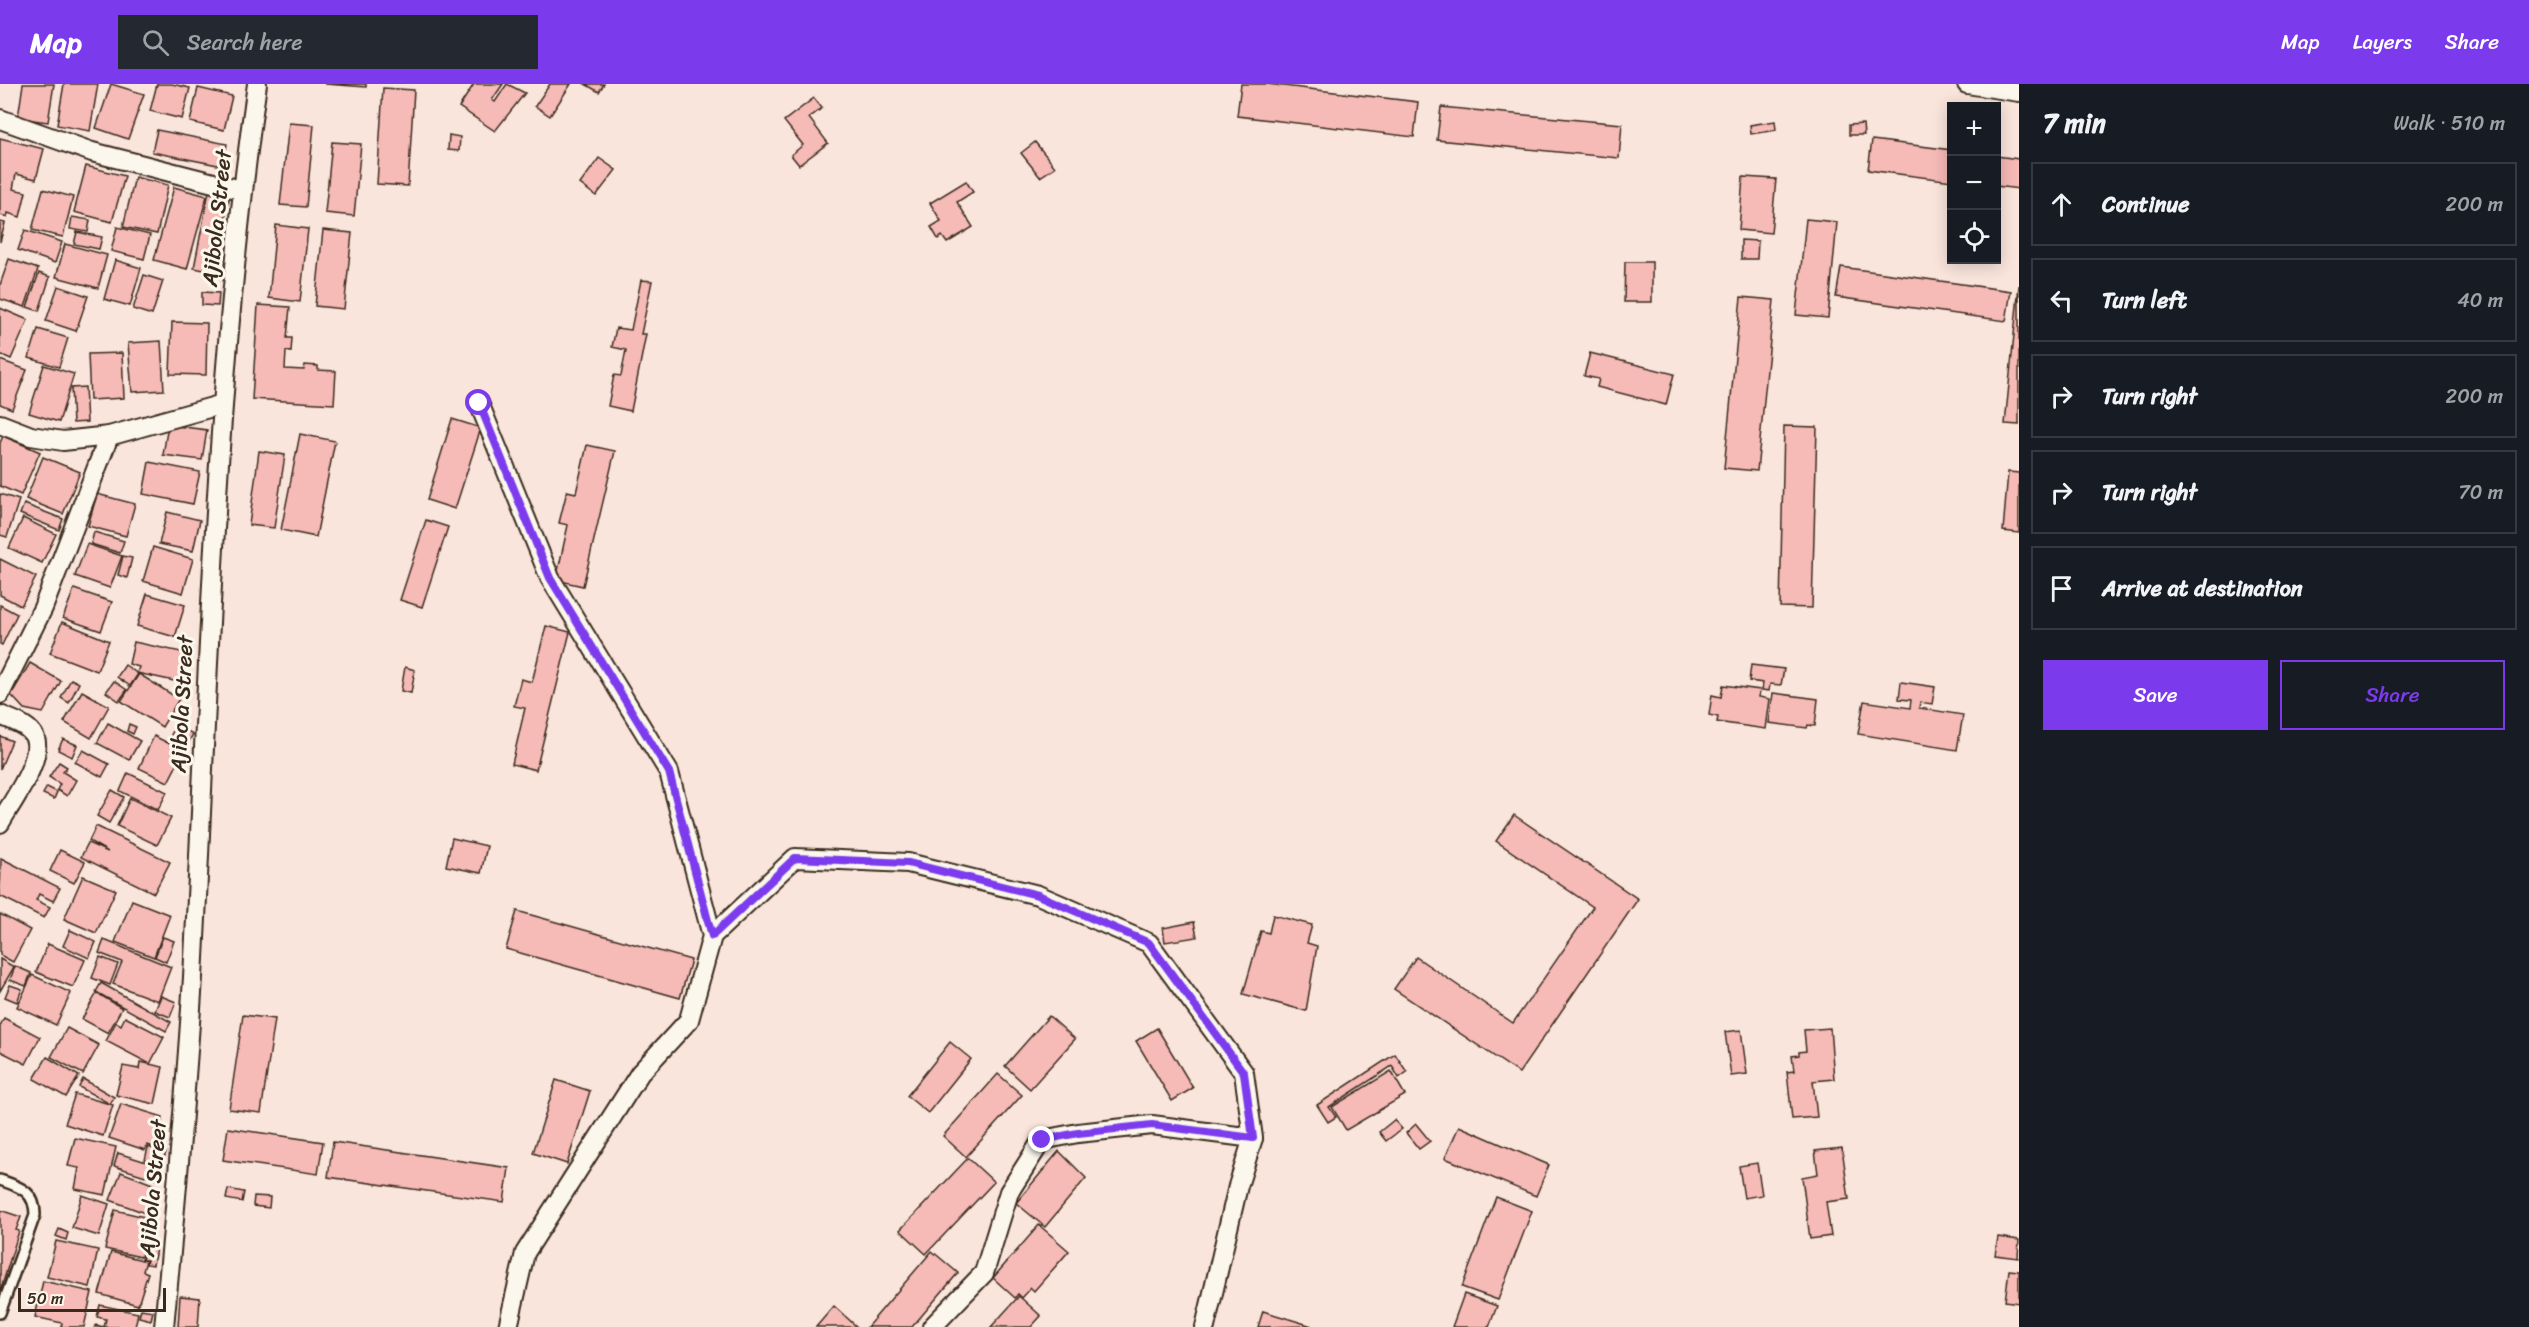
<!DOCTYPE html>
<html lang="en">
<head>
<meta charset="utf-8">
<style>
  :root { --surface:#171b24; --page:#242831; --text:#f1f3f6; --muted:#9ea1a6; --line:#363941; --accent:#7c3aed }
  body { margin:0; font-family:Sriracha,sans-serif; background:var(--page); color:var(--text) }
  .controls { position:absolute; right:18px; top:18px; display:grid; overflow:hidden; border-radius:0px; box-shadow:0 3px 15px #0003 }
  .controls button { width:54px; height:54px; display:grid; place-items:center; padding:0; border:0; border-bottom:2px solid var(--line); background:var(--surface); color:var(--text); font:30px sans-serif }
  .scale { position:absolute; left:18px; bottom:15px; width:148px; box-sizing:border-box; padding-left:6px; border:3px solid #3b2a1e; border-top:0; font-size:16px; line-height:21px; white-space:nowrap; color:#3b2a1e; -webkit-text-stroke:4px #fbf7ec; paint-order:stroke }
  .stop { position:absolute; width:18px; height:18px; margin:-14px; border:4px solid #7c3aed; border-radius:50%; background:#fff }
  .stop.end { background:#7c3aed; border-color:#fff; box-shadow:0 2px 6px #0008 }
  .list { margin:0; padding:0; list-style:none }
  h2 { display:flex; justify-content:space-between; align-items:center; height:78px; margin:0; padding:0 24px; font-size:26px }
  h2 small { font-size:20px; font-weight:400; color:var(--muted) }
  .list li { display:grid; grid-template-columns:39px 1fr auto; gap:18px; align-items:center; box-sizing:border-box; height:84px; margin:0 12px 12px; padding:0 12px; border:2px solid var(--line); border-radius:0px }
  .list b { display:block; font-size:22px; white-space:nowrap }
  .list em { font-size:20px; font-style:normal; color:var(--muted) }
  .actions { display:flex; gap:12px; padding:18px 24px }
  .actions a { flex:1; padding:14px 0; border:2px solid var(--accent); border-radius:0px; text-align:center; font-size:21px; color:var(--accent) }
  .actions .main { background:var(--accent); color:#fff }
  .icon { flex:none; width:33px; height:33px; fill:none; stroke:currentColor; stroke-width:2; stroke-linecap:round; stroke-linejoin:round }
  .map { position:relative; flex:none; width:2019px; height:1243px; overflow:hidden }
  header { display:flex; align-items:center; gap:36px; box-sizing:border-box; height:84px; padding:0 30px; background:var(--accent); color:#fff }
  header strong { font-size:28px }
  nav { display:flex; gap:33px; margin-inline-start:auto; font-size:21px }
  .search { width:420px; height:54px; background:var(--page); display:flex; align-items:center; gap:15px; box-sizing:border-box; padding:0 21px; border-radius:0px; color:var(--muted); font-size:22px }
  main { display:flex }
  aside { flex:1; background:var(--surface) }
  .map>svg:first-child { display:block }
  .building { fill:#f6bab7; stroke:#3b2a1e; stroke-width:1.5 }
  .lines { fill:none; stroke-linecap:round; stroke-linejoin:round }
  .service-casing { stroke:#3b2a1e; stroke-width:14 }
  .minor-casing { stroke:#3b2a1e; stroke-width:22 }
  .service { stroke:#fbf7ec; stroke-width:9 }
  .minor { stroke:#fbf7ec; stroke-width:18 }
  .route { stroke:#7c3aed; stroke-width:8 }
  .labels { text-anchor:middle; stroke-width:6; stroke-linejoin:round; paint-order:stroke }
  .street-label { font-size:22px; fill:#3b2a1e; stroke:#fbf7ec }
</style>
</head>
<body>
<header>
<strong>Map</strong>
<div class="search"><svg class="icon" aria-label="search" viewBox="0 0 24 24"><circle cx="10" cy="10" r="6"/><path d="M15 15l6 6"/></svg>Search here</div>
<nav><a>Map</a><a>Layers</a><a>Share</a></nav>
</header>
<main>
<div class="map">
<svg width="2019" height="1243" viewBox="0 0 2019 1243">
  <rect width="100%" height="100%" fill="#fae5dc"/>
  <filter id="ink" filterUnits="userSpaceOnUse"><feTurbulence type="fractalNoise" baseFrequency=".0167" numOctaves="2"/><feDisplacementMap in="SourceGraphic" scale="12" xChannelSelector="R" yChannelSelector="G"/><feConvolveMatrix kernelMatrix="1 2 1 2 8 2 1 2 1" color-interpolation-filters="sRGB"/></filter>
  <g filter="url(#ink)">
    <g class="building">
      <path d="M23 0H54L48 38 18 34Z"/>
      <path d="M64 0H98L90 47 57 41Z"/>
      <path d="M111 0 144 10 128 55 96 44Z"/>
      <path d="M157 0H172L190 4 182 35 150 27Z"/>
      <path d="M325 0H366V3Z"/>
      <path d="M474 0H503L492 16 495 18 507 0 525 9 495 47 459 23Z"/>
      <path d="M550 0H571L550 32 535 22Z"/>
      <path d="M585 0H604L599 8Z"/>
      <path d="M1241 0H1267L1418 18 1414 53 1237 32Z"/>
      <path d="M198 4 232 12 224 46 190 38Z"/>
      <path d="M383 4 414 6 408 102 377 100Z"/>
      <path d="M814 14 822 24 809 34 828 59 799 81 791 71 803 61 784 37Z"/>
      <path d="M1441 23 1622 40 1619 74 1437 56Z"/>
      <path d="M1775 37 1776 46 1751 50 1750 41Z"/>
      <path d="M289 39 314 41 306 123 280 121Z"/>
      <path d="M1863 40 1864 51H1849V41Z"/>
      <path d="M157 46 227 60 223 82 152 68Z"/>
      <path d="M449 51 460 53 459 67 448 66Z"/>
      <path d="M0 54 44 65 36 95 16 90 13 105 26 108 20 133 8 129 7 133 0 131Z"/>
      <path d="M1872 56 1952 66V97L1868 86Z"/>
      <path d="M332 58 361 60 354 132 325 129Z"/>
      <path d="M1035 58 1055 83 1040 93 1021 69Z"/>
      <path d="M1996 72 2019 75V105L1996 102Z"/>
      <path d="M599 74 616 86 596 112 580 100Z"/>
      <path d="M86 82 125 92 112 138 74 128Z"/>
      <path d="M135 93 168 101 157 150 123 143Z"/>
      <path d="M1743 93 1776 95 1771 149 1739 146Z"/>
      <path d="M966 97 973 108 957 118 973 143 947 159 942 152 938 155 931 143 941 137 930 119Z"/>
      <path d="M174 103 207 112 187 185 154 176Z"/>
      <path d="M43 105 73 113 63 153 32 146Z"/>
      <path d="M209 107 230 111 214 188 194 184Z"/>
      <path d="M72 133 90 136 88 148 70 145Z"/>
      <path d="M1806 135 1837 138 1828 234 1796 231Z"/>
      <path d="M0 138 5 139 0 158Z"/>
      <path d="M276 141 308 145 300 218 269 214Z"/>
      <path d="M117 143 150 151 144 175 111 167Z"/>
      <path d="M25 146 62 158 55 179 18 166Z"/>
      <path d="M323 146 352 149 344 225 315 222Z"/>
      <path d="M77 148 102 153 99 165 74 160Z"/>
      <path d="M1741 156 1758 157 1757 175H1741Z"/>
      <path d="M65 160 107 171 98 204 56 193Z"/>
      <path d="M9 175 38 185 25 223 0 215V201Z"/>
      <path d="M115 176 141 184 130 222 104 215Z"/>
      <path d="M1625 178H1652V218H1624Z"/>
      <path d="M1841 183 2011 207 2006 237 1836 213Z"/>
      <path d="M39 189 50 193 39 227 27 223Z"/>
      <path d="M144 191 163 197 152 231 133 225Z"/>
      <path d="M641 196 652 197 641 250H646L631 327 608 322 614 291 621 292 626 266 612 263 616 244 631 246Z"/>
      <path d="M2019 201V341L2005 340Z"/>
      <path d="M58 202 88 212 76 247 46 237Z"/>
      <path d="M202 208 219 209 218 222 202 221Z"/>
      <path d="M1741 213 1774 216 1757 387 1724 384Z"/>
      <path d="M258 221 290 223 287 254H292L291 268 286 267 285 285 304 286 305 281 318 282V286L336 287 334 320 252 315Z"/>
      <path d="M0 224 28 236 11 275 0 270Z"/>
      <path d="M172 238 207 239 206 291 170 290Z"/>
      <path d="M38 245 68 254 59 283 29 274Z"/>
      <path d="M161 257 164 306 132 308 128 259Z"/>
      <path d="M122 269 124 314 90 316 88 270Z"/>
      <path d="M1590 269 1674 290 1666 321 1597 303 1599 295 1584 292Z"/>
      <path d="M0 276 27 286 12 325 0 320Z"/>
      <path d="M44 281 74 290 59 338 29 329Z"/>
      <path d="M85 303 87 338 73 339 71 304Z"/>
      <path d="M452 335 481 344 455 425 427 416Z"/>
      <path d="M168 341 207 346 202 376 163 371Z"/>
      <path d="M1784 342 1817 343 1812 524 1780 523Z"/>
      <path d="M300 350 335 357 316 453 281 446Z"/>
      <path d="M3 352 40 368 21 411 0 402V359Z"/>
      <path d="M587 361 615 367 583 502 556 496 568 441 559 439 567 407 576 409Z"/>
      <path d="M259 367 285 371 274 444 249 441Z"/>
      <path d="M43 373 80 388 63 430 26 415Z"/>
      <path d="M149 378 200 388 193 420 143 410Z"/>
      <path d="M2008 388 2019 389V449L2003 447Z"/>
      <path d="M0 410 19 416 7 453 0 451Z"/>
      <path d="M97 410 135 420 126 452 88 442Z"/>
      <path d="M24 420 63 435 59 446 20 430Z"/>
      <path d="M167 428 200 436 193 467 159 460Z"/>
      <path d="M23 434 56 450 42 479 9 464Z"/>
      <path d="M426 436 448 443 422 523 400 516Z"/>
      <path d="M94 448 124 457 120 469 91 460Z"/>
      <path d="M87 460 122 472 110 504 75 492Z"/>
      <path d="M153 463 193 475 183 509 143 497Z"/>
      <path d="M123 472 132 474 127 494 118 491Z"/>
      <path d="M0 475 36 493 21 522 0 511Z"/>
      <path d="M74 505 112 518 101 547 63 534Z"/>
      <path d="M147 510 185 521 175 553 137 542Z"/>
      <path d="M0 521 17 530 2 561 0 560Z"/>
      <path d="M62 538 109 557 97 587 50 569Z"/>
      <path d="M546 542 570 548 536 686 512 680 525 624 514 622 521 595 532 598Z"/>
      <path d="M134 558 186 569 179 598 137 589 139 583 129 580Z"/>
      <path d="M30 579 61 597 43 629 24 625 11 611Z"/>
      <path d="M125 581 138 590 130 602 117 593Z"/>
      <path d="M1751 581 1784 585 1781 601 1770 600 1769 607 1762 606 1763 599 1749 597Z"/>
      <path d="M405 583 415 586 411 609 401 607Z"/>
      <path d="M139 590 179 615 162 643 121 617Z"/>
      <path d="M71 595 79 599 69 619 61 614Z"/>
      <path d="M114 597 127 606 119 617 106 608Z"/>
      <path d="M1901 598 1935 603 1932 620 1920 618 1919 624 1963 631 1957 666 1858 650 1864 617 1910 624 1911 616 1899 615Z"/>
      <path d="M1723 601 1760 606 1759 613 1770 615 1766 645 1717 638 1718 633 1709 631 1712 611 1721 613Z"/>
      <path d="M82 607 109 622 91 654 64 638Z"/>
      <path d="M1773 609 1818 615 1815 642 1808 641 1807 644 1769 639Z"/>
      <path d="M108 639 140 657 129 676 97 659Z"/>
      <path d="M129 640 136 643 133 650 127 647Z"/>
      <path d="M176 641 193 650 187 661 170 653Z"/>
      <path d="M0 652 12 657 0 685Z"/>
      <path d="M154 652 184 667 168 698 139 684Z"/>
      <path d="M63 655 77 661 72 673 58 666Z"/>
      <path d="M83 666 109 680 102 693 75 678Z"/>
      <path d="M59 678 67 683 63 688 76 696 67 712 57 706 60 700 49 693Z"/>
      <path d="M128 689 167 708 158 726 120 707Z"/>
      <path d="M47 703 57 708 54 715 43 710Z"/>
      <path d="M112 706 124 713 109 739 97 732Z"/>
      <path d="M130 714 171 734 157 761 117 742Z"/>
      <path d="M1514 731 1638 815 1519 989 1394 905 1416 873 1513 939 1593 823 1496 757Z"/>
      <path d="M96 742 170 778 154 809 81 773 88 759 108 768 89 757Z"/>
      <path d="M452 754 487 762 481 789 446 782Z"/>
      <path d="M60 766 85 778 74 799 50 787Z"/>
      <path d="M1 774 60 804 53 817 39 810 36 816 50 823 44 834 0 812Z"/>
      <path d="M83 792 116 806 96 849 64 835Z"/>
      <path d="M132 816 170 831 154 873 115 858Z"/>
      <path d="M517 827 691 876 680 914 506 865Z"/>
      <path d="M0 830 30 846 13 878 0 871Z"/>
      <path d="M1273 831 1312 841 1307 859 1317 862 1306 927 1243 910 1261 847 1269 849Z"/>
      <path d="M1194 838 1197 853 1165 858 1163 844Z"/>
      <path d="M70 846 96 858 89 874 63 862Z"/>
      <path d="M163 853 174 857 166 878 155 873Z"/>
      <path d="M104 856 171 883 158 917 113 900 122 878 99 869Z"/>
      <path d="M48 860 85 876 73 903 36 888Z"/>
      <path d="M100 873 118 880 110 901 92 894Z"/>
      <path d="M0 875 14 883 0 907Z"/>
      <path d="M15 882 31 889 26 902 10 896Z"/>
      <path d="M32 891 71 909 56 941 17 923Z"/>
      <path d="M101 899 171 938 166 947 96 908Z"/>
      <path d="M10 901 22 905 17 918 5 913Z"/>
      <path d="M97 909 122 924 108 949 82 935Z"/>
      <path d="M161 912 176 918 170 933 155 927Z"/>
      <path d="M243 931 275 935 261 1029 229 1025Z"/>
      <path d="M1049 932 1075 955 1030 1005 1005 982Z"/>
      <path d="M125 933 164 953 150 980 106 957 116 938 121 941Z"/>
      <path d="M4 934 40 953 26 980 0 967V942Z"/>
      <path d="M67 944 99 961 83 990 51 973Z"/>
      <path d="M1157 944 1193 1004 1172 1017 1136 957Z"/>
      <path d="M1830 944 1834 995 1813 997 1817 1033 1792 1035 1787 988 1794 987 1792 972 1799 971V968L1806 967 1804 946Z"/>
      <path d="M1741 946 1747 990 1731 992 1725 948Z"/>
      <path d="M950 958 971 975 928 1029 907 1012Z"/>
      <path d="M1395 970 1407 988 1399 994 1392 982 1329 1023 1336 1033 1328 1038 1317 1021Z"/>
      <path d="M47 973 79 992 66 1013 34 995Z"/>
      <path d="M140 978 163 983 155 1020 116 1011 123 982 139 985Z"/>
      <path d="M1391 987 1405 1011 1346 1046 1332 1023Z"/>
      <path d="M998 990 1022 1011 966 1073 943 1052Z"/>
      <path d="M83 995 114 1013 110 1020 79 1003Z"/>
      <path d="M556 996 590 1007 567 1080 533 1069Z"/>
      <path d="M75 1010 113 1021 103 1052 65 1040Z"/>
      <path d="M121 1020 163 1033 154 1063 147 1061 145 1066 109 1054Z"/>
      <path d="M1394 1036 1402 1045 1386 1057 1379 1048Z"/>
      <path d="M1416 1040 1430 1057 1419 1065 1406 1049Z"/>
      <path d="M1459 1042 1549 1081 1536 1112 1445 1074Z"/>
      <path d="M228 1044 323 1058 318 1090 223 1076Z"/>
      <path d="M75 1054 116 1063 105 1111 75 1105 79 1084 68 1082Z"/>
      <path d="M333 1058 509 1084 504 1118 328 1093Z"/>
      <path d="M148 1063 166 1068 162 1081 145 1076Z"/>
      <path d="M1842 1064 1849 1115 1826 1118 1831 1152 1810 1155 1802 1093 1818 1090 1815 1067Z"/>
      <path d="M1059 1067 1086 1094 1045 1143 1016 1119Z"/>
      <path d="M118 1069 162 1083 158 1096 114 1082Z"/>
      <path d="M968 1074 994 1098 926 1170 900 1146Z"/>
      <path d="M1757 1079 1762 1111 1744 1114 1739 1082Z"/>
      <path d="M121 1088 155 1101 145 1129 110 1116Z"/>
      <path d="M228 1105 244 1108 242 1118 226 1115Z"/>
      <path d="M82 1111 109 1120 99 1152 72 1144Z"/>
      <path d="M254 1112 270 1113 269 1124 253 1122Z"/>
      <path d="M1496 1113 1532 1127 1498 1216 1462 1203Z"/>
      <path d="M0 1126 21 1133 16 1146 19 1147 0 1208Z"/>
      <path d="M115 1126 153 1135 147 1162 144 1161 141 1173 105 1165Z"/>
      <path d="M1039 1141 1069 1167 1034 1207 1031 1204 1022 1214 1018 1210 1015 1214 993 1194Z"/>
      <path d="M59 1145 68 1149 66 1156 56 1152Z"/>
      <path d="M1998 1153 2019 1156 2018 1174 1995 1171Z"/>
      <path d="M56 1157 98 1166 90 1203 47 1193Z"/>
      <path d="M145 1163 156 1165 153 1181 146 1180 147 1176H142Z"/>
      <path d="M932 1167 958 1189 912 1243H867Z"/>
      <path d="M111 1168 146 1177 143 1187 148 1189 138 1221 99 1210Z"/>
      <path d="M2009 1186 2019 1187V1219L2005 1217Z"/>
      <path d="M43 1197 92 1208 84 1243H61L62 1239 35 1233Z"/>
      <path d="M1464 1210 1497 1222 1489 1243H1452Z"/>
      <path d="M180 1212 200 1214 198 1243H178Z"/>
      <path d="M1019 1212 1041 1232 1031 1243H991Z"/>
      <path d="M100 1221 138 1229 135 1243H95L96 1241 104 1243 106 1235 97 1233Z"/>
      <path d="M834 1222 857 1243H816Z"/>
      <path d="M141 1225 153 1227 151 1236 139 1233Z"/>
      <path d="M1263 1227 1312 1242 1258 1243Z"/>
    </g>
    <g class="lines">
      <g class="service-casing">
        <path id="service" d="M0 1096C20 1103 35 1107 35 1131L0 1229"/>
      </g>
      <g class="minor-casing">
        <g id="minor">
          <path d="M1967 0 2019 8"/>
          <path d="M0 35 92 68 241 106"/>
          <path d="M479 319 550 494 669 688 712 852 689 936 640 989 525 1169 508 1243"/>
          <path d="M0 340 31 352 63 357 109 352 223 320"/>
          <path d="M0 610 43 524 109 352"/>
          <path d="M0 631C11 636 30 641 35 654 43 676 11 719 0 739"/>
          <path d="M712 852 795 774 908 779 1038 811 1149 859 1244 989 1253 1054"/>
          <path d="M164 1243C175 1127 186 1010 193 893 209 595 214 296 257 0"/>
          <path d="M932 1243 984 1189 1009 1108 1042 1056 1078 1049 1152 1041 1253 1054 1238 1102 1205 1243"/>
        </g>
      </g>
      <use href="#service" class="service"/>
      <use href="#minor" class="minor"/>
    </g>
  </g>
  <g class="lines" filter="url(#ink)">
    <path class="route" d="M479 319 550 494 669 688 712 852 795 774 908 779 1038 811 1149 859 1244 989 1253 1054 1152 1041 1078 1049 1042 1056"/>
  </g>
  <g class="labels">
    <g class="street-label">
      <text transform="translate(216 134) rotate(-84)" y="8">Ajibola Street</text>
      <text transform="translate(181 620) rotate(-87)" y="8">Ajibola Street</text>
      <text transform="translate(152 1104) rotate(-85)" y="8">Ajibola Street</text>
    </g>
  </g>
</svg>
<div class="controls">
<button>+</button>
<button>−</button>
<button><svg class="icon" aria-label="locate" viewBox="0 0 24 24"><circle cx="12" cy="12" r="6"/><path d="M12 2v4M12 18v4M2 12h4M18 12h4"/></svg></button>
</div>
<div class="scale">50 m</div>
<div class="stop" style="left:479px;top:319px"></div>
<div class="stop end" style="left:1042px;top:1056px"></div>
</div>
<aside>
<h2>7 min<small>Walk · 510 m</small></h2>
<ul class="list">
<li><svg class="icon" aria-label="ahead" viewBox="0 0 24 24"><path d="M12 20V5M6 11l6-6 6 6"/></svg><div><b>Continue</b></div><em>200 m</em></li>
<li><svg class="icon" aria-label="left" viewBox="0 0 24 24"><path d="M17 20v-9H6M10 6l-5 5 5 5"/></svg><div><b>Turn left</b></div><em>40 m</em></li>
<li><svg class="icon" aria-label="right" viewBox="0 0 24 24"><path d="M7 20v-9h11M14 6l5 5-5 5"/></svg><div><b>Turn right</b></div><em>200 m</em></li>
<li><svg class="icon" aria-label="right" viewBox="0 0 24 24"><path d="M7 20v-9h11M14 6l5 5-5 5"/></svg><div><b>Turn right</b></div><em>70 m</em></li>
<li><svg class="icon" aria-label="arrive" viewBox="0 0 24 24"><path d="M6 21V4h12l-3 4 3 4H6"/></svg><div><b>Arrive at destination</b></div></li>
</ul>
<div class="actions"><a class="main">Save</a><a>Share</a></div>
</aside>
</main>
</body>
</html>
